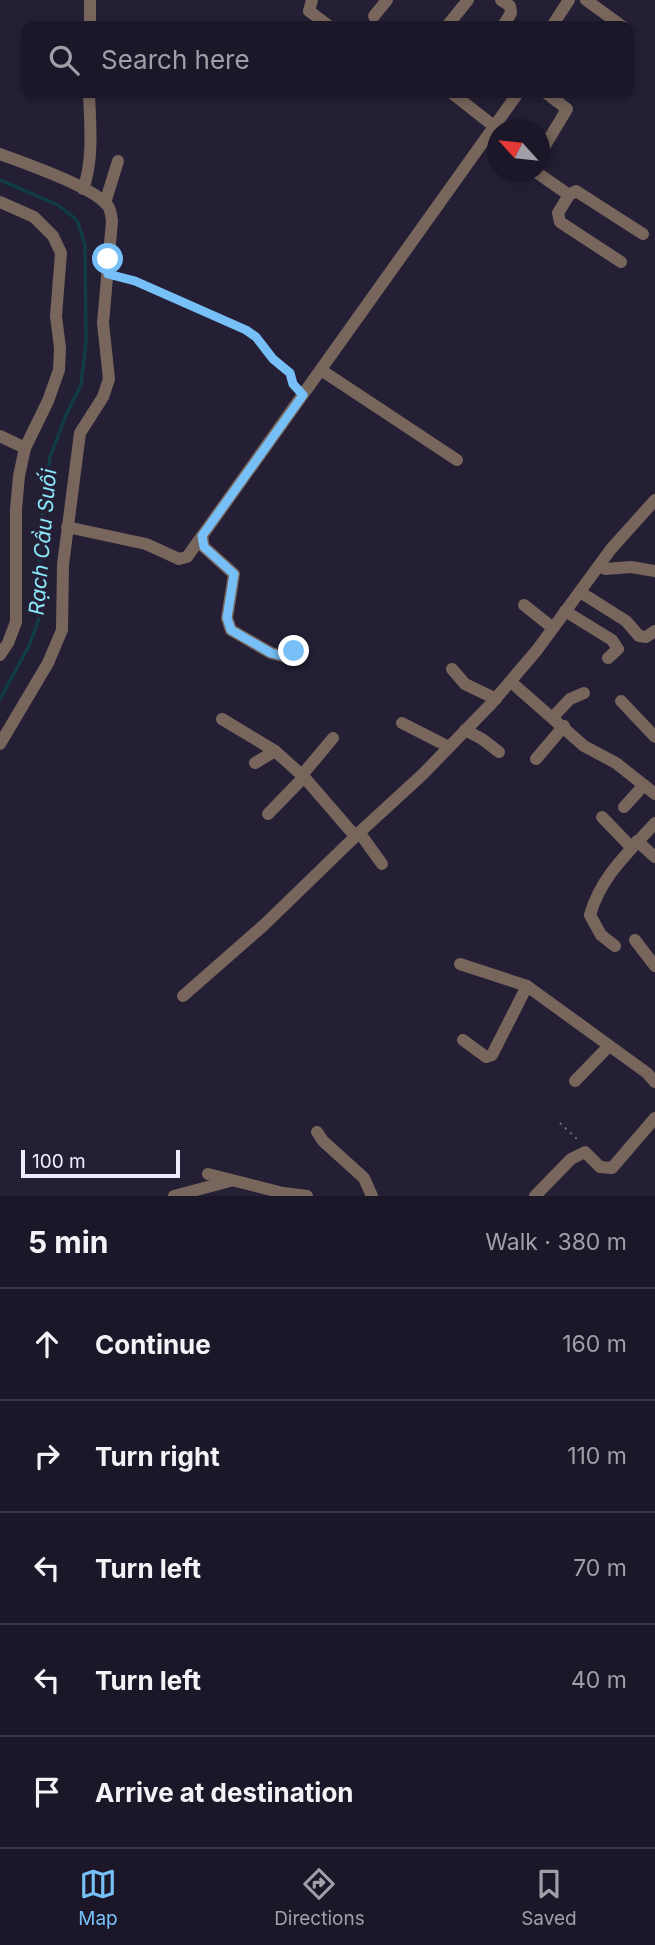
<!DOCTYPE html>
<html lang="en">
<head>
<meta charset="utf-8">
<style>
  :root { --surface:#1b1728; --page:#282434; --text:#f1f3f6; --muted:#a09fa8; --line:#393645; --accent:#77c0f7 }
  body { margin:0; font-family:Inter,sans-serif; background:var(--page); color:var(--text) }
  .compass { position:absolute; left:487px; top:119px; width:63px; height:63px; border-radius:50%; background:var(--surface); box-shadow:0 4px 10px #0003; rotate:297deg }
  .scale { position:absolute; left:21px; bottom:18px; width:159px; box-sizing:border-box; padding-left:7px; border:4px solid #f0edfd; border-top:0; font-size:19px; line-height:24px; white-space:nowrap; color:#f0edfd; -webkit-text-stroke:5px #241f35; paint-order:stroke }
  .stop { position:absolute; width:21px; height:21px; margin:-16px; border:5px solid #77c0f7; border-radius:50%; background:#fff }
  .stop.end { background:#77c0f7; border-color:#fff; box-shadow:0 2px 7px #0008 }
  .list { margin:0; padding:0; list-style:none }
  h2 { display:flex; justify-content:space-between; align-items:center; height:91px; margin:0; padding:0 28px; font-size:30px }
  h2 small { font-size:23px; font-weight:400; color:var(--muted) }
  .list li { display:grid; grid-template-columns:46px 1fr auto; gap:21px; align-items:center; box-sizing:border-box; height:112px; padding:0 28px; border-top:2px solid var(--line) }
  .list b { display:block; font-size:26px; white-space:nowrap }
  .list em { font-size:23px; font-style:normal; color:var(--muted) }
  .icon { flex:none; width:38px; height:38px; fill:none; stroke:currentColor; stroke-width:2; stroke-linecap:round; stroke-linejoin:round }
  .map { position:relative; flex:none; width:655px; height:1196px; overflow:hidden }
  .search { position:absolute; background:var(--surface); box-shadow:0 4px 10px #0003; left:21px; right:21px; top:21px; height:77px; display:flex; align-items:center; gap:18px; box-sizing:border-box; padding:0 24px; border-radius:14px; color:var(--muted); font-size:26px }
  .sheet { height:651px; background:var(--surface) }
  nav { display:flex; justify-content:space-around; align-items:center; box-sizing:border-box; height:98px; border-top:2px solid var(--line); background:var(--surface); font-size:19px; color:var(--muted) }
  nav a { display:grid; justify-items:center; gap:4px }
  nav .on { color:var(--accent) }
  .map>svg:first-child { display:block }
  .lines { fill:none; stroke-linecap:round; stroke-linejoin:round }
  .stream { stroke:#103d45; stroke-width:3.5 }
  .path { stroke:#736f82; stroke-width:2; stroke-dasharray:2 5; stroke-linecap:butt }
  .minor { stroke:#78665c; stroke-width:12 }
  .route { stroke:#77c0f7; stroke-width:9 }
  .labels { text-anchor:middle; stroke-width:7; stroke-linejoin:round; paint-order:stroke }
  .water-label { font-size:21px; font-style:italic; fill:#8ae7f9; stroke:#241f35 }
</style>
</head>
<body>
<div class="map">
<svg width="655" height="1196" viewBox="0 0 655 1196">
  <rect width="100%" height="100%" fill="#241f35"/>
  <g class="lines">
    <path class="stream" d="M0 180 58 205 77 220 85 245 86 341 81 385 66 415 50 457 40 532 39 619 29 646 0 699"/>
    <g class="path">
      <path d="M119 278 135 281 246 330 255 337 273 359 290 373 295 386"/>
      <path d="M560 1123 580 1142"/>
    </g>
    <g class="minor">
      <path d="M312 0 309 11 329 26"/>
      <path d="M501 0 510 6 511 13 503 26"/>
      <path d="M586 0 622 26"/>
      <path d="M374 16 387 0"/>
      <path d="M90 26V0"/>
      <path d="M447 26 468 0"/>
      <path d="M552 26 569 0"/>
      <path d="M453 94 495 127"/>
      <path d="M0 154C24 163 94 187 108 206 111 210 111 216 112 221L103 323 109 379 103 397 80 433 63 565 62 630 48 663 0 744"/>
      <path d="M540 154 567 109 546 93"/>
      <path d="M536 172 569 195"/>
      <path d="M83 189C94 160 90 123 89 93"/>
      <path d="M0 202 34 217 53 236 61 253 56 316 60 348 59 370 48 401 25 448 19 476 16 509V622L8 643 0 655"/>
      <path d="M105 203 118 161"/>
      <path d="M621 262 560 222 558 213 569 195 576 191 643 234"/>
      <path d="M321 370 457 460"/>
      <path d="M0 436 25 448"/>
      <path d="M67 527 146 544 179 559 187 557 518 93"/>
      <path d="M202 536 204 547 234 574 227 618 231 630 271 653 286 657 298 646"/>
      <path d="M599 566 605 569 631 567 655 571"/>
      <path d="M580 592 626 621 639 636 646 637 655 631"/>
      <path d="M524 605 553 628"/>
      <path d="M565 611 612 640 618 649 608 658"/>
      <path d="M452 669 465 684 496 699"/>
      <path d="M511 682 584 746 616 763 655 794"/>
      <path d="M621 701 655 737"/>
      <path d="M553 717 570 699 584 693"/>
      <path d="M222 719 275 751"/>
      <path d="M402 723 449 747"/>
      <path d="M465 730 482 739 499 752"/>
      <path d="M536 759 564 726"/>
      <path d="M255 763 275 751 304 777 355 836"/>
      <path d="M302 775 333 738"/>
      <path d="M624 807 644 785"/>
      <path d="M268 814 304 777"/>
      <path d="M602 817 631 847"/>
      <path d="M359 832 382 864"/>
      <path d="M637 841 655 857"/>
      <path d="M635 940 655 966"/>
      <path d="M615 946 601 935 590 915C601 876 629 852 655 823"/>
      <path d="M460 964 527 986 647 1073 655 1082"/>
      <path d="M183 996 264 925 362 830 422 775 491 704 537 650 611 549 655 500"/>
      <path d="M463 1040 486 1057 492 1055 527 986"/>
      <path d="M575 1081 609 1046"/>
      <path d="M317 1132 323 1141 364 1178 372 1196"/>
      <path d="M208 1174 283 1193 307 1196"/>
      <path d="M174 1196 230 1181"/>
      <path d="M535 1196 571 1159 585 1152 600 1167 612 1168 655 1118"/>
    </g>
  </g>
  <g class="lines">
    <path class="route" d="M108 259V274L135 281 246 330 256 337 273 359 290 373 293 384 303 395 202 536 204 547 234 574 227 618 231 630 271 653 286 657 294 651"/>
  </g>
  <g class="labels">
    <g class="water-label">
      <text transform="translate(43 542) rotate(-85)" y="7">Rạch Cầu Suối</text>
    </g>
  </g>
</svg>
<svg class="compass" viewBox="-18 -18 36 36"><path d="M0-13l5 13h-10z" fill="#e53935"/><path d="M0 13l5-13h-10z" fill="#a09fa8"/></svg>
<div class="scale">100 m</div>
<div class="stop" style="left:108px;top:259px"></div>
<div class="stop end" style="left:294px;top:651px"></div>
<div class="search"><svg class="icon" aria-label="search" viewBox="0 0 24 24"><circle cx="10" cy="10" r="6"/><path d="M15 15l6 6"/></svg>Search here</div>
</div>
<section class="sheet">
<h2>5 min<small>Walk · 380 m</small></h2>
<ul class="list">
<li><svg class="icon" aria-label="ahead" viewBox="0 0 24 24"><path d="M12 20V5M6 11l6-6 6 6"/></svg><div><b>Continue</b></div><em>160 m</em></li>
<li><svg class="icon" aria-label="right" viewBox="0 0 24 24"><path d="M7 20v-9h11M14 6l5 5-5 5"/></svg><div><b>Turn right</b></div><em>110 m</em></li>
<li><svg class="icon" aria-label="left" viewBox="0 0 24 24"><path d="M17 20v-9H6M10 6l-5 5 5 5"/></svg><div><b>Turn left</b></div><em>70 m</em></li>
<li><svg class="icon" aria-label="left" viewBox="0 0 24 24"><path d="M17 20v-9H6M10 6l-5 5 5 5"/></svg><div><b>Turn left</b></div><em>40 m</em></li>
<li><svg class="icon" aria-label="arrive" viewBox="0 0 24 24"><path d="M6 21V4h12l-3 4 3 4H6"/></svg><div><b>Arrive at destination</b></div></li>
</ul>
</section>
<nav>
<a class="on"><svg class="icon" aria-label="map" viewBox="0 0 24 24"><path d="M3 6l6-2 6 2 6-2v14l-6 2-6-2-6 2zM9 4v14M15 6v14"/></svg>Map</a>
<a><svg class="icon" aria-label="directions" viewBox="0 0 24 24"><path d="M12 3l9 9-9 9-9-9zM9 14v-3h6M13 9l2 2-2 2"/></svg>Directions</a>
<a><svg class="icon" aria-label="saved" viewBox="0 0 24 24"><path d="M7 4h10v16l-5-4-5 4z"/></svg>Saved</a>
</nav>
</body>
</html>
